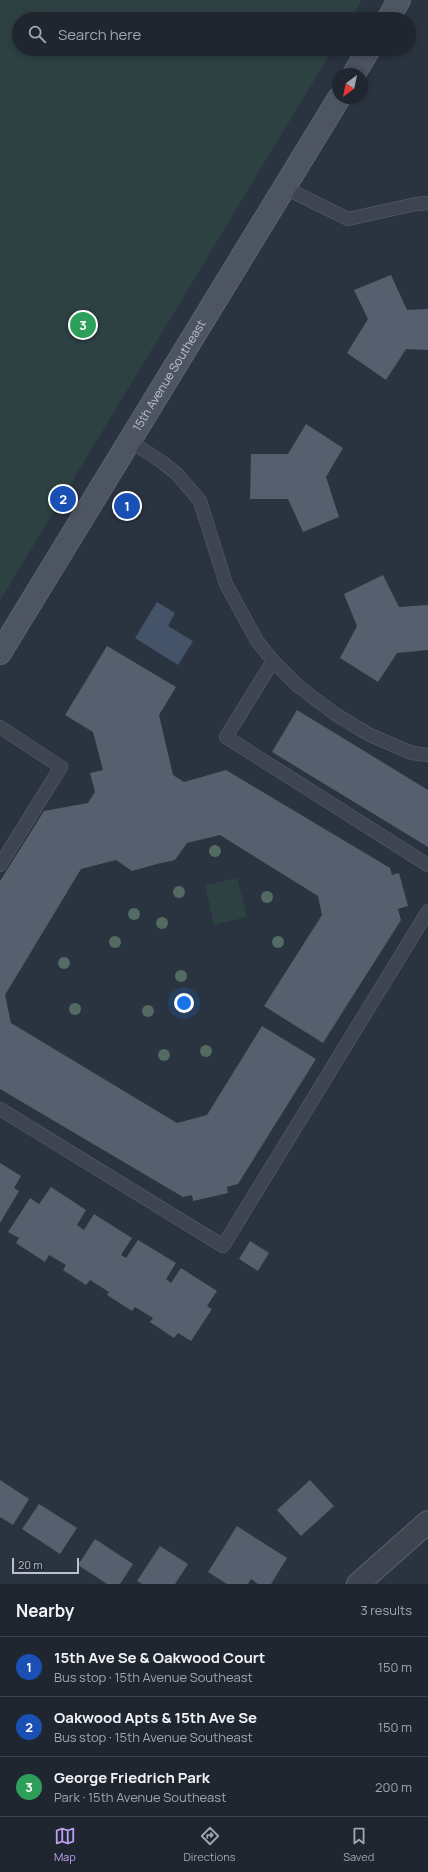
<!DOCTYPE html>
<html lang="en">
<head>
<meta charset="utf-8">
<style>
  :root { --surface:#202630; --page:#2d323c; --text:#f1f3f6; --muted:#a2a5ab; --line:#3d434c; --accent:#bca0f2 }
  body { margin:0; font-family:Manrope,sans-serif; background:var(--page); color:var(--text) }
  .compass { position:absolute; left:332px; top:68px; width:36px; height:36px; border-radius:50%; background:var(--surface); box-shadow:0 2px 6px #0003; rotate:213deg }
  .scale { position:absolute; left:12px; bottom:10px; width:67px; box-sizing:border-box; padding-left:4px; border:2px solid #bbc1ca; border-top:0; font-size:11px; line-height:14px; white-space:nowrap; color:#bbc1ca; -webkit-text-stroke:3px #232a35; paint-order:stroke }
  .you { position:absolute; left:184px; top:1003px; width:14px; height:14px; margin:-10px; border:3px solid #fff; border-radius:50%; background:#1a73e8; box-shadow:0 0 0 6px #1a73e833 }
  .badge { display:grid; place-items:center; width:26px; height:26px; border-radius:50%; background:var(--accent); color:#fff; font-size:13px; font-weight:700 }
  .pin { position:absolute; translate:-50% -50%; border:2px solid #fff; box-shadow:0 1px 4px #0006 }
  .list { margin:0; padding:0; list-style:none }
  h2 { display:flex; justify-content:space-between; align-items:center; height:52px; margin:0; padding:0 16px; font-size:17px }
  h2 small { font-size:13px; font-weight:400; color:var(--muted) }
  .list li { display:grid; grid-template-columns:26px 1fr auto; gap:12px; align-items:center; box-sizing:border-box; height:60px; padding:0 16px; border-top:1px solid var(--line) }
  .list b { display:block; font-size:15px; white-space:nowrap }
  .list p { margin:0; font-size:13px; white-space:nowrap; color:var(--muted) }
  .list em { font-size:13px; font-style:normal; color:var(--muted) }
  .icon { flex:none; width:22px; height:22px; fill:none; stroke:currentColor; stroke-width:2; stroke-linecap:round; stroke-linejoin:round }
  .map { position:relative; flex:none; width:428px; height:1584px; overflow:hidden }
  .search { position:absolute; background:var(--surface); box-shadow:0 2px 6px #0003; left:12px; right:12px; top:12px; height:44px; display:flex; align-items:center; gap:10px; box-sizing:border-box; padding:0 14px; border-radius:22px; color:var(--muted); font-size:15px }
  .sheet { height:232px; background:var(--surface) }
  nav { display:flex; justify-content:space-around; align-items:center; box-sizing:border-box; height:56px; border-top:1px solid var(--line); background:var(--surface); font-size:11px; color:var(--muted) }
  nav a { display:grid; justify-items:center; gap:2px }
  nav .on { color:var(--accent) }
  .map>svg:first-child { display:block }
  .green { fill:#2d4042 }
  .water { fill:#445368 }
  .building { fill:#565f6d }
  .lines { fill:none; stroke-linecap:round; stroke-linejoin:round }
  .lane-casing { stroke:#5c636d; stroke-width:14 }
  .street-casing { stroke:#5c636d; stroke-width:24 }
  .secondary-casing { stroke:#5c636d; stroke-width:24 }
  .lane { stroke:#3e4550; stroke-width:13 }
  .street { stroke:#3e4550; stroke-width:22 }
  .secondary { stroke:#4d5562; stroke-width:22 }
  .tree { fill:#536b62 }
  .labels { text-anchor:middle; stroke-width:4; stroke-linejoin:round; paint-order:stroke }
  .street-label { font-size:12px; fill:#bbc1ca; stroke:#232a35 }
</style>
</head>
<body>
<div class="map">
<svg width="428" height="1584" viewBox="0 0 428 1584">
  <rect width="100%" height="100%" fill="#2a3340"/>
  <g class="green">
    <path d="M0 0H362L351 19H19V49H333L0 601Z"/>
    <path d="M237 878 247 917 214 925 205 885Z"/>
  </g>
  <path class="water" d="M157 602 175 613 168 626 193 641 178 665 135 638Z"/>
  <g class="building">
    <path d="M391 275 407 310 428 309V350L406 349 386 380 347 353 368 319 354 290Z"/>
    <path d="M306 424 343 448 326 477 339 517 303 532 288 499H250L251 454H288Z"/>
    <path d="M136 505 139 507 134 515 130 513Z"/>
    <path d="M383 575 399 607 428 605V650L397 653 378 682 340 658 357 626 344 594Z"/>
    <path d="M107 646 176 687 159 715 173 775 184 782 226 770 390 868 392 875 399 873 408 906 398 909 401 920 323 1043 264 1006 322 915 318 896 220 835 187 843 175 860 157 864 132 871 116 860 81 869 5 995 11 1023 177 1123 207 1115 262 1026 316 1059 238 1184 227 1187 228 1193 193 1201 192 1195 183 1197 0 1089V881L44 811 88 803 95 792 90 773 103 770 93 732 65 715Z"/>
    <path d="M297 710 428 790V847L272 752Z"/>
    <path d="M0 1163 21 1176 14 1188 19 1191 0 1223Z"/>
    <path d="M51 1187 86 1210 77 1225 84 1230 94 1214 132 1238 121 1255 126 1258 138 1240 176 1263 166 1279 171 1283 181 1268 217 1291 207 1306 212 1309 191 1341 178 1333 174 1338 150 1322 153 1318 135 1307 132 1311 107 1295 109 1292 90 1280 86 1285 63 1270 66 1265 49 1255 45 1262 16 1243 19 1238 8 1232 30 1198 39 1204Z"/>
    <path d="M250 1241 269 1253 258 1271 239 1259Z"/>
    <path d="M0 1480 29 1499 13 1525 0 1517Z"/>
    <path d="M310 1480 334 1506 301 1536 277 1510Z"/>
    <path d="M39 1504 77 1528 60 1554 22 1529Z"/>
    <path d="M237 1526 287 1558 271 1584H258L251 1579 248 1584H227L208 1572Z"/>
    <path d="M95 1539 133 1564 120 1584H107L78 1565Z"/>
    <path d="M160 1546 188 1564 175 1584H142L137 1581Z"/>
  </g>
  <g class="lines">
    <g class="lane-casing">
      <g id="lane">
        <path d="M285 188 348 219 416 204 428 203"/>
        <path d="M130 441 162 462 177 474 200 501 226 584 257 641 273 661 298 686 335 714 370 735 412 753 428 755"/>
        <path d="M273 661 226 737 428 865"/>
        <path d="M0 727 61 767 0 865"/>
        <path d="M0 1109 223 1246 428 911"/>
      </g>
    </g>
    <g class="street-casing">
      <path id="street" d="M358 1584 428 1522"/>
    </g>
    <g class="secondary-casing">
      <g id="secondary">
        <path d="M388 19 399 0"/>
        <path d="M354 74 369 49"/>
        <path id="s1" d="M0 653 339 98"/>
      </g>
    </g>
    <use href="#lane" class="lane"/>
    <use href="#street" class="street"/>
    <use href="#secondary" class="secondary"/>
  </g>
  <g class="tree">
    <circle cx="215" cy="851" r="6"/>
    <circle cx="179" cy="892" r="6"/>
    <circle cx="267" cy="897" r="6"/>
    <circle cx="134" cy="914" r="6"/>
    <circle cx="162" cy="923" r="6"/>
    <circle cx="115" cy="942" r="6"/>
    <circle cx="278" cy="942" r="6"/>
    <circle cx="64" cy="963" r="6"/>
    <circle cx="181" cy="976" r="6"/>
    <circle cx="75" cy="1009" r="6"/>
    <circle cx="148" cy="1011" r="6"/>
    <circle cx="206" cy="1051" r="6"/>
    <circle cx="164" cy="1055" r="6"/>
  </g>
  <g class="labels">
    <g class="street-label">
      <text dy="4" stroke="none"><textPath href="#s1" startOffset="325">15th Avenue Southeast</textPath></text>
    </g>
  </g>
</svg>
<svg class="compass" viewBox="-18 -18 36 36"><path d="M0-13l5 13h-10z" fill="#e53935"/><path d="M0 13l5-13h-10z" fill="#a2a5ab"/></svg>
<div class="scale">20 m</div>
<div class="you"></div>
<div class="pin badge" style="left:127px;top:506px;background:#1a4fb4">1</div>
<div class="pin badge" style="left:63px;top:499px;background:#1a4fb4">2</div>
<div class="pin badge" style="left:83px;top:325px;background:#2e9e5b">3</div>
<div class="search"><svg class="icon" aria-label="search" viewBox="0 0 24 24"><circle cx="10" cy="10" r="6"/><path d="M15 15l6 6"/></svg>Search here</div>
</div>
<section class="sheet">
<h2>Nearby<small>3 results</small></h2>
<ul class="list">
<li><span class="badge" style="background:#1a4fb4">1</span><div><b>15th Ave Se &amp; Oakwood Court</b><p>Bus stop · 15th Avenue Southeast</p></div><em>150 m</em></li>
<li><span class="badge" style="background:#1a4fb4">2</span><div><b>Oakwood Apts &amp; 15th Ave Se</b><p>Bus stop · 15th Avenue Southeast</p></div><em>150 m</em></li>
<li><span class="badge" style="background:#2e9e5b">3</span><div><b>George Friedrich Park</b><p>Park · 15th Avenue Southeast</p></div><em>200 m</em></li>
</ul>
</section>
<nav>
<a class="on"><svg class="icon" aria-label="map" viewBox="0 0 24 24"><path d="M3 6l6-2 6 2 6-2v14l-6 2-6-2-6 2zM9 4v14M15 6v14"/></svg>Map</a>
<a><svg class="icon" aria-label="directions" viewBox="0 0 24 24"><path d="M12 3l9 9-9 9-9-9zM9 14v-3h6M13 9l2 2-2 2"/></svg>Directions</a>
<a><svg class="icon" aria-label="saved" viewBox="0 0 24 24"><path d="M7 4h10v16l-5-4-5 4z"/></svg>Saved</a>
</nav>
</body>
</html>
